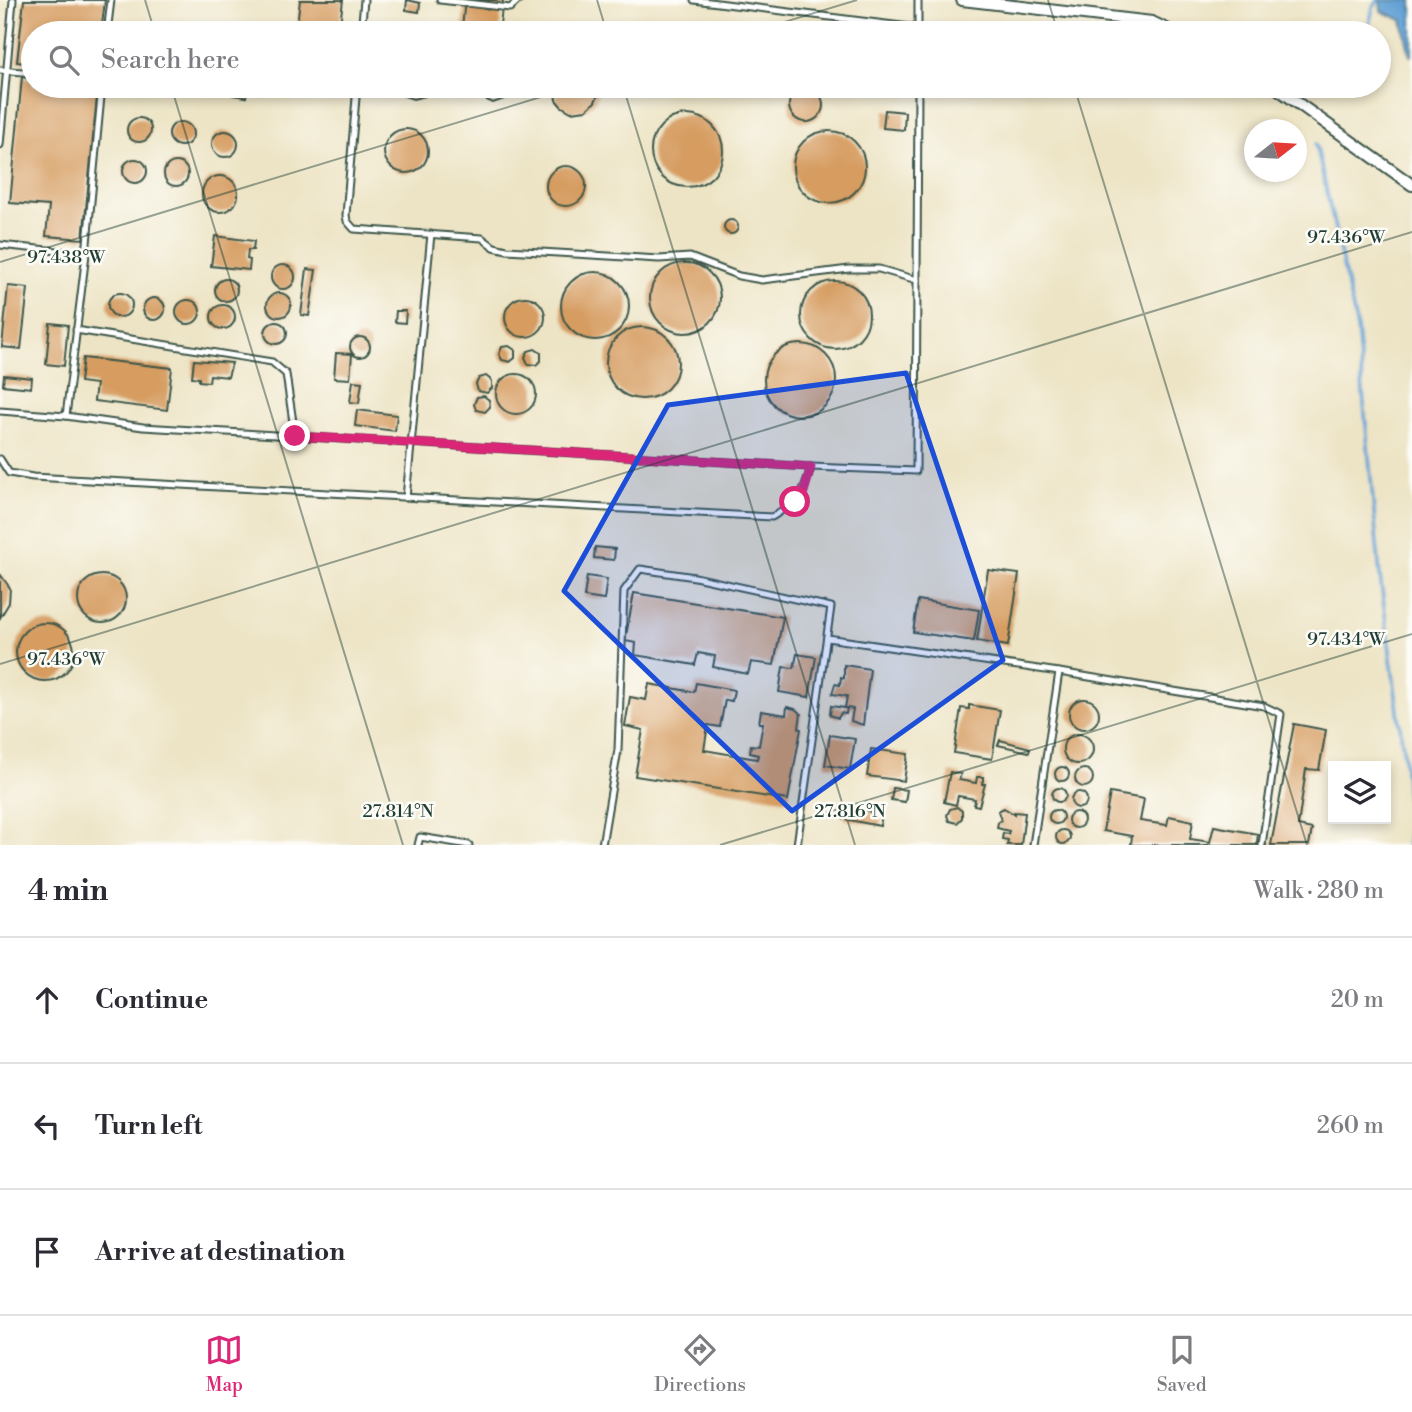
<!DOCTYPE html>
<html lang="en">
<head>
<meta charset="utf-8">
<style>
  :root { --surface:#fff; --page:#f2f2f3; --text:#2b2b33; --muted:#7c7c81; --line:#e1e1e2; --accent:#db2777 }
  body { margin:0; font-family:"Libre Bodoni",serif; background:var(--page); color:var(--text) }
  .controls { position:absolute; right:21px; bottom:21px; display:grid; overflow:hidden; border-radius:0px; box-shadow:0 4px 10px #0003 }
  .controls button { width:63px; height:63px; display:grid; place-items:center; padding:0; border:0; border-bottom:2px solid var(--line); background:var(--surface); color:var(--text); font:35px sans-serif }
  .compass { position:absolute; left:1244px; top:119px; width:63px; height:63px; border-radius:50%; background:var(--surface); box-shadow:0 4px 10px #0003; rotate:73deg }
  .stop { position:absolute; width:21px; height:21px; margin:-16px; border:5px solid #db2777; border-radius:50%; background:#fff }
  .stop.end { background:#db2777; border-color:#fff; box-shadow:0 2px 7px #0008 }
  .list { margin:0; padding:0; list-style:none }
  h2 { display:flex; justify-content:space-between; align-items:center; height:91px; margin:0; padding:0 28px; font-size:30px }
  h2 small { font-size:23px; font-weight:400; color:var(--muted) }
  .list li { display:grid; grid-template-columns:46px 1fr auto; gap:21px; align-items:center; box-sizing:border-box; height:126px; padding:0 28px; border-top:2px solid var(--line) }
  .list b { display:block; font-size:26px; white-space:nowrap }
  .list em { font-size:23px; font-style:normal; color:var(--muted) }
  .icon { flex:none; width:38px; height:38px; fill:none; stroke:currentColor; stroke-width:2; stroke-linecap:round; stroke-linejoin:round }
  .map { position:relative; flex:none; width:1412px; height:845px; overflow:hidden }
  .search { position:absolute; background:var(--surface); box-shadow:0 4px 10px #0003; left:21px; right:21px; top:21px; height:77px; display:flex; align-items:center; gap:18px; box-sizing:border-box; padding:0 24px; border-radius:38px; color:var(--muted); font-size:26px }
  .sheet { height:469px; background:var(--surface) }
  nav { display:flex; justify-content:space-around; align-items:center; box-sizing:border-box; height:98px; border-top:2px solid var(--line); background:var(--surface); font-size:19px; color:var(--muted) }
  nav a { display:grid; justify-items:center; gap:4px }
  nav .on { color:var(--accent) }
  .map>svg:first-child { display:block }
  .water { fill:#64a1d5; stroke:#426f84; stroke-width:2 }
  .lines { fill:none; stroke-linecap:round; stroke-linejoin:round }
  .stream { stroke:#64a1d5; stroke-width:3.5 }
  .building { fill:#d69c60 }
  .service-casing { stroke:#3e564a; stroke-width:9 }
  .minor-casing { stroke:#3e564a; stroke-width:14 }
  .service { stroke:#fff; stroke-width:5 }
  .minor { stroke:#fff; stroke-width:10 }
  .route { stroke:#db2777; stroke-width:9 }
  .marked { fill:#1d4ed8; fill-opacity:0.2; stroke:#1d4ed8; stroke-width:5; stroke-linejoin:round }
  .ticks { fill:none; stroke:#1f3d34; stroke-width:2; stroke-opacity:0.45 }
  .ticks-label { font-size:18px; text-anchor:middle; fill:#1f3d34; stroke:#fdfcf7; stroke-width:5; stroke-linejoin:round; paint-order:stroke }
</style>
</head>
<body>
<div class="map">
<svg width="1412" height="845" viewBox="0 0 1412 845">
  <rect width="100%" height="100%" fill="#fdfcf7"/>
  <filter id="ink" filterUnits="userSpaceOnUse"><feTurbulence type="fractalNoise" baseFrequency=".0143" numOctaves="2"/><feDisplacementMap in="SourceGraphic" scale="14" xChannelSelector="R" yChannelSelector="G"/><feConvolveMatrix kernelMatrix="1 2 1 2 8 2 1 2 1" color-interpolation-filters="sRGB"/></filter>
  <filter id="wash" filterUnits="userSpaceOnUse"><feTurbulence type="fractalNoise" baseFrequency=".00686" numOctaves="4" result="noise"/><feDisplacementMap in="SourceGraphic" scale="28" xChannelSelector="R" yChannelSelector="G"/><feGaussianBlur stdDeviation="1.57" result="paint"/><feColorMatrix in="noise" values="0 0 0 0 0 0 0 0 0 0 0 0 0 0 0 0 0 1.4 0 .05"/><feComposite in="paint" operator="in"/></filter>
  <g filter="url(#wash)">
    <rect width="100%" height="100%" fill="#ede4c5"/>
    <path class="water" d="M1380 0H1412V56H1410L1402 20 1381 11Z"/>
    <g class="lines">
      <g class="stream">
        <path d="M1367 33 1373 8 1378 0"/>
        <path d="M1301 86V87"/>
        <path d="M1316 144 1357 328 1380 576 1404 756 1409 825 1407 845"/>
      </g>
    </g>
    <g id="blocks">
      <g class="building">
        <path d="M24 0H105L101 33H33V64L17 62Z"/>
        <path d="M300 0H343L339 33H296Z"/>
        <path d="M407 0 420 3 419 12 406 10Z"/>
        <path d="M465 0H503L499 33 462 28Z"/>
        <path d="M22 77 33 79V86H98L83 239 46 236 49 206 10 203Z"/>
        <path d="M393 86H435L425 96 413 99 401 95Z"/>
        <path d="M474 86H515L507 98 493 103 480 97Z"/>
        <path d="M554 86H598V95L595 102 586 110 571 112 561 106 556 100Z"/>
        <path d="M233 87 247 89 246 97 232 95Z"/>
        <circle cx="806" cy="105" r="17"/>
        <path d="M885 110 905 112 904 130 883 128Z"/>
        <circle cx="687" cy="151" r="36"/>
        <circle cx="139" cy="130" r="12"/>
        <circle cx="181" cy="134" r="12"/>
        <circle cx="406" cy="151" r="22"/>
        <circle cx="829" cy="167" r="36"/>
        <circle cx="225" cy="144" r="13"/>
        <circle cx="135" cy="171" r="12"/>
        <circle cx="176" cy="174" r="12"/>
        <circle cx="566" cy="186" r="20"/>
        <circle cx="220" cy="194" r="18"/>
        <circle cx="731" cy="227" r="7"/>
        <path d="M215 236 254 241 253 250H248L247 259 250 260 249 270 211 266Z"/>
        <circle cx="685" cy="298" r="35"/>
        <circle cx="283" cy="277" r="12"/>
        <path d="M307 269 316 270 309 316 301 315Z"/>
        <circle cx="595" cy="306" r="34"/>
        <circle cx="226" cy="290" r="11"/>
        <circle cx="835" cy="315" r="34"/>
        <path d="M8 286 28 288 21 349 2 347Z"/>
        <circle cx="120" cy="305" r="12"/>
        <circle cx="279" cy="305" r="12"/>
        <circle cx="525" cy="317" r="20"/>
        <circle cx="154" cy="309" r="11"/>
        <circle cx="188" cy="312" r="12"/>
        <circle cx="223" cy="317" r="12"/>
        <path d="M396 311H406L405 323 395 322Z"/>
        <circle cx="276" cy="333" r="11"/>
        <path d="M50 323 68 325 64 366 46 364Z"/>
        <circle cx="642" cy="363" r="36"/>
        <circle cx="360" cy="347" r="10"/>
        <circle cx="800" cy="380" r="36"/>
        <path d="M509 346 515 350V358L510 362 502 360 499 354 502 347Z"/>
        <path d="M535 349 541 353V361L536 365 528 364 525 357 528 351Z"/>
        <path d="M336 353 352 354 350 379 334 378Z"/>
        <path d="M83 358 172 368 167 410 94 401 96 384 80 382Z"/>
        <path d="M194 360 232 363 228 377 210 375 209 382 199 381V378L192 377Z"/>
        <circle cx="516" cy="394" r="20"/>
        <path d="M4 375 32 378 31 388 3 385Z"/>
        <path d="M486 376 492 381V388L487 393 478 391 476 384 479 378Z"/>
        <path d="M353 381 362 382 359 403 350 402Z"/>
        <path d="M484 396 489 400 490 407 485 412 476 410 474 404 477 397Z"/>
        <path d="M357 410 397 415 395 431 355 426Z"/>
        <path d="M595 547 615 549 614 560 594 558Z"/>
        <path d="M988 570 1019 574 1008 646 977 641Z"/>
        <path d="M0 574 10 588 9 603 0 618Z"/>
        <circle cx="102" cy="599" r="24"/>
        <path d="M587 576 607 579 604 600 584 597Z"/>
        <path d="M634 593 783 617 774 665 751 662 748 674 713 667 715 656 698 653 695 665 635 655 636 643 625 641Z"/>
        <path d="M918 600 979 610 974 641 913 632Z"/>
        <circle cx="45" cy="652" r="29"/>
        <path d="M797 654 816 657 809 697 779 692 783 667 794 668Z"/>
        <path d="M844 665 870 669 863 725 851 721 853 709 847 708 846 714 841 713 838 718 830 715 831 706 845 708 847 696 832 694 835 684 840 685 841 677 844 678Z"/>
        <path d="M696 683 734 690 732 701 725 700 720 727 708 725 704 750 757 759 758 755 750 753 751 745 759 746 763 723H759L761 711 786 715 787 707 795 709 801 714 799 728 801 729 788 800 635 776 643 730 625 726 630 697 646 700 649 684 694 692Z"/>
        <circle cx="1084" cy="714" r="15"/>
        <path d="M969 705 1000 710 992 759 954 753 961 708 969 709Z"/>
        <path d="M1294 724 1326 730 1319 770 1306 769 1298 826 1312 829 1309 845H1271Z"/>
        <circle cx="1078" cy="749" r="15"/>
        <path d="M830 735 855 739 850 769 825 765Z"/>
        <path d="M1000 740 1030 748 1029 752 998 745Z"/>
        <path d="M871 749 908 754 904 781 867 776Z"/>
        <circle cx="1062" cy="774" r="7"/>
        <circle cx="1084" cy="778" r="9"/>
        <path d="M950 772 961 774 959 780 976 783 977 777H984L982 784H985L979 806 974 805 975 799 958 796 956 805 944 802Z"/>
        <circle cx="1059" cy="795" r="7"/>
        <path d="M893 788 907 790 905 802 891 800Z"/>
        <circle cx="1079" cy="800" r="8"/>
        <path d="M1110 793 1144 799 1140 821 1167 825 1169 816 1193 821 1190 839 1210 842 1214 826 1258 834 1257 842 1267 845H1131L1132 836 1103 831Z"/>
        <path d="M846 807 882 814 880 826 844 819Z"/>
        <path d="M957 807 962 811V818L957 823 949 821 947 815 950 809Z"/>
        <path d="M1004 808 1014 814V812L1025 813 1021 845H1007L1008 840 1002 839 1003 833 1008 834 1009 831 997 828 998 822 1001 820 998 811Z"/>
        <circle cx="1056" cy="817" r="7"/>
        <circle cx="1076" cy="820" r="8"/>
        <circle cx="1063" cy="837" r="7"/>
      </g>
    </g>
  </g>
  <g filter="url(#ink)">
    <use href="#blocks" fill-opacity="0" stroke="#3e564a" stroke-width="2"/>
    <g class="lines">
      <g class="service-casing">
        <g id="service">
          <path d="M440 0 510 8 519 0"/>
          <path d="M694 0 918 28"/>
          <path d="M107 33 111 0"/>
          <path d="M361 33 364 0"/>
          <path d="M918 33V0"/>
          <path d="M0 70 33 73"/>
          <path d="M357 86 346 215 347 221 354 229 482 238 494 247 507 250 659 259 690 257 739 276 762 280 849 269H879L917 280"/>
          <path d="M0 145 13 0"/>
          <path d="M0 245 86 254 66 416 143 427 811 467"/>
          <path d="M86 254 102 86"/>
          <path d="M76 330 272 362 286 374 295 436"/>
          <path d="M0 411 66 416"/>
          <path d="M0 459 9 473 33 477 772 517C799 499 802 499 811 467L916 471 918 86"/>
          <path d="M406 498 431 234"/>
          <path d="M827 638 1059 672"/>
          <path d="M418 845 420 837 469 845"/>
          <path d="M602 845 618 750 624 591 640 569 695 577 831 607 797 845"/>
          <path d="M1033 845 1059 672 1264 706 1281 714 1262 845"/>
        </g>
      </g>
      <g class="minor-casing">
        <g id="minor">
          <path d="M962 0 1152 22 1175 33"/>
          <path d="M1274 86 1412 185"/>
        </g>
      </g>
      <use href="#service" class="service"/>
      <use href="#minor" class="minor"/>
    </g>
  </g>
  <g class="lines" filter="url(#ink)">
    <path class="route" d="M295 436 811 467 804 492 795 502"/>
  </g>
  <path class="marked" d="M906 373 1003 660 792 811 564 591 668 405Z"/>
  <path class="ticks" d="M145 0 155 33M597 0 607 33M1048 0 1058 33M748 33 857 0M171 86 403 845M623 86 855 845M1074 86 1307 845M0 262 577 86M0 664 1412 232M720 845 1412 634"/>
  <g class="ticks-label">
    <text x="1346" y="243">97.436°W</text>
    <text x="66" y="263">97.438°W</text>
    <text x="1346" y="645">97.434°W</text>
    <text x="66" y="665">97.436°W</text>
    <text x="398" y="817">27.814°N</text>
    <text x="850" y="817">27.816°N</text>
  </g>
</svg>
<div class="controls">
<button><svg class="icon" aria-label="layers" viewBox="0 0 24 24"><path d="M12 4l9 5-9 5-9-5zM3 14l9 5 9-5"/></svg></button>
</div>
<svg class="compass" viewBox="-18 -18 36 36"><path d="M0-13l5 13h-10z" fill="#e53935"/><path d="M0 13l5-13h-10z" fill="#7c7c81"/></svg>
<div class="stop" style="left:795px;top:502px"></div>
<div class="stop end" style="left:295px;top:436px"></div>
<div class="search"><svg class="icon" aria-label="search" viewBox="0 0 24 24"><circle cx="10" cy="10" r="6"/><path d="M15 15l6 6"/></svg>Search here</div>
</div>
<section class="sheet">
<h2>4 min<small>Walk · 280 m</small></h2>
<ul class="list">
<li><svg class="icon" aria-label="ahead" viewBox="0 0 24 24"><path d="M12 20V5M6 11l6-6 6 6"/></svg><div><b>Continue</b></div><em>20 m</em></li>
<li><svg class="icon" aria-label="left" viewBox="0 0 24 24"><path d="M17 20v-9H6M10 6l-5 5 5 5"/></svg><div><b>Turn left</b></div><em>260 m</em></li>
<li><svg class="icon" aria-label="arrive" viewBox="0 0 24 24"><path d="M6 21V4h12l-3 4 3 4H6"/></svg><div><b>Arrive at destination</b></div></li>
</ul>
</section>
<nav>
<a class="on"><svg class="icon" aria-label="map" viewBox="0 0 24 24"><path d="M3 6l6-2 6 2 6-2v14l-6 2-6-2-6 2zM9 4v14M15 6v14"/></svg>Map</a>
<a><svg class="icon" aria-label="directions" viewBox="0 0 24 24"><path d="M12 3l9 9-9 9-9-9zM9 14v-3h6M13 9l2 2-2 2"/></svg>Directions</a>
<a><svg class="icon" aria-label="saved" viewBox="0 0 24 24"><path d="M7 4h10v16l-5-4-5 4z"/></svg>Saved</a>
</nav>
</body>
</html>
